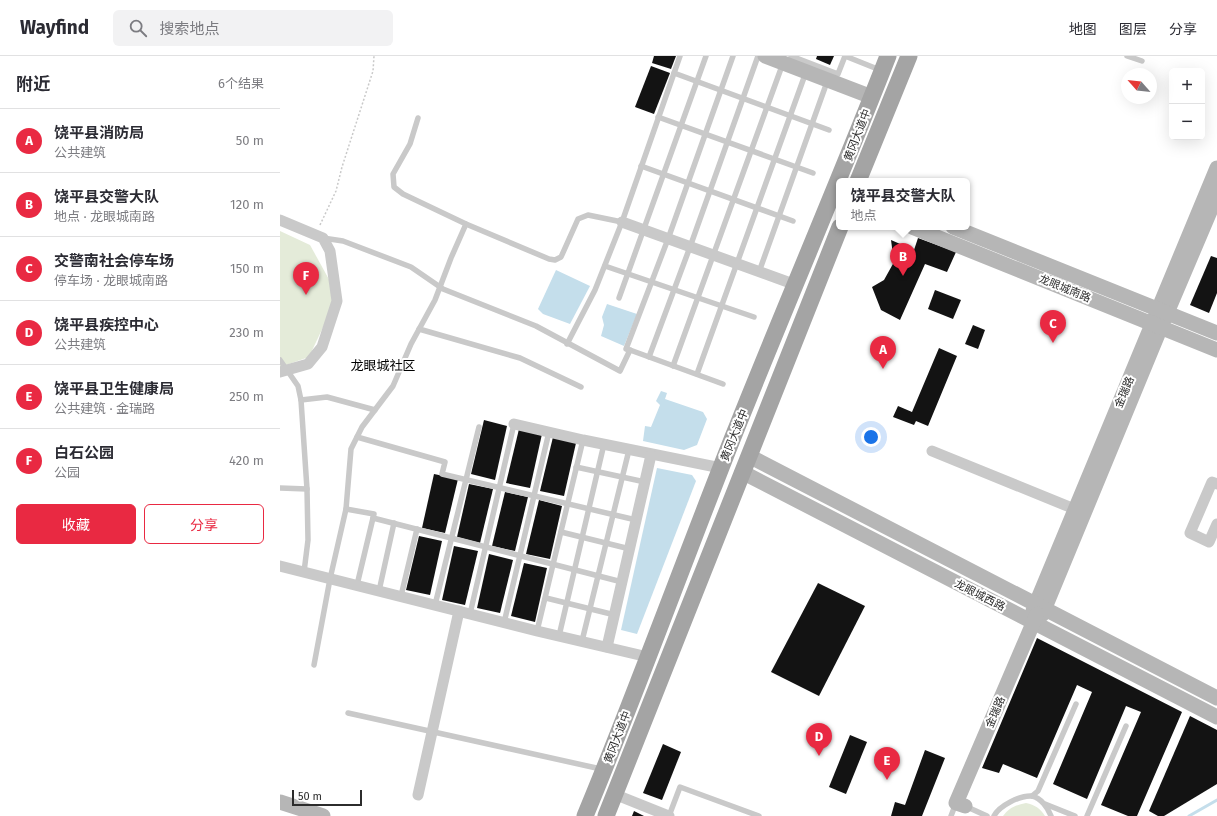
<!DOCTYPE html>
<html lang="zh">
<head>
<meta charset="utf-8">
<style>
  :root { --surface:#fff; --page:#f2f2f3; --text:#2b2b33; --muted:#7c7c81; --line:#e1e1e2; --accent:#e92942 }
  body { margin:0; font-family:"Fira Sans","Noto Sans SC",sans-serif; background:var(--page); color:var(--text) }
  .controls { position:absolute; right:12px; top:12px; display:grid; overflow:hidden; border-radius:6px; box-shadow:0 4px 16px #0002 }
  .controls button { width:36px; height:36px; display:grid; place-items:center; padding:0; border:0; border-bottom:1px solid var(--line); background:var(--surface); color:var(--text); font:20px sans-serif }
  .compass { position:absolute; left:841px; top:12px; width:36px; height:36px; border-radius:50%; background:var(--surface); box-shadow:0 4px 16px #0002; rotate:297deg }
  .scale { position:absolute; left:12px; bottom:10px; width:70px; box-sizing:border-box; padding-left:4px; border:2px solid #2c2c2c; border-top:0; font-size:11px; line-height:14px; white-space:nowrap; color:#2c2c2c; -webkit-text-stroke:3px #fff; paint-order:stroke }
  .you { position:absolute; left:591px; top:381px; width:14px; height:14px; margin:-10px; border:3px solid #fff; border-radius:50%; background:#1a73e8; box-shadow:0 0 0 6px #1a73e833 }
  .badge { display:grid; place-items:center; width:26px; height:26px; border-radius:50%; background:var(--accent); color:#fff; font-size:13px; font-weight:700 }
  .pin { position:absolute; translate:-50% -33px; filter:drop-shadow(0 1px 2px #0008) }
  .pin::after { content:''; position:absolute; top:21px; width:14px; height:12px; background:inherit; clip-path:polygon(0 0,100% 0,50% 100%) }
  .popup { position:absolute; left:556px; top:122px; width:134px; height:52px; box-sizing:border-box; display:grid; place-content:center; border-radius:6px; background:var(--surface); filter:drop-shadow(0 1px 3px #0005); font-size:13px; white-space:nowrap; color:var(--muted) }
  .popup b { font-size:15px; color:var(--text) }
  .popup::after { content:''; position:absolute; left:50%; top:100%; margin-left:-8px; border:8px solid transparent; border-top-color:var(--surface) }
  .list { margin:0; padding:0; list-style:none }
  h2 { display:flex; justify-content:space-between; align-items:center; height:52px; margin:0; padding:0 16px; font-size:17px }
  h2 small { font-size:13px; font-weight:400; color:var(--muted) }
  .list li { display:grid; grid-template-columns:26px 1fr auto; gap:12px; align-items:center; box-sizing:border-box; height:64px; padding:0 16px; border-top:1px solid var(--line) }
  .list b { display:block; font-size:15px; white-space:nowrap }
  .list p { margin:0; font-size:13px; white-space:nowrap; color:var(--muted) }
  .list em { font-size:13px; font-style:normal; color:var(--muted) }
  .actions { display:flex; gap:8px; padding:12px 16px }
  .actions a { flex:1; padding:9px 0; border:1px solid var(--accent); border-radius:6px; text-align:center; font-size:14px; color:var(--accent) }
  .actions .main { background:var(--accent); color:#fff }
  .icon { flex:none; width:22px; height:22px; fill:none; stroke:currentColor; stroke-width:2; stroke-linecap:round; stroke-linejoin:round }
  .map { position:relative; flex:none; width:937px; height:760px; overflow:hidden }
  header { display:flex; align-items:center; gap:24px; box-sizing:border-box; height:56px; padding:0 20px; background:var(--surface); border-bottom:1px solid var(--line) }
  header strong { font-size:19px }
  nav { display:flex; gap:22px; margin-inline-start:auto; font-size:14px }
  .search { width:280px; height:36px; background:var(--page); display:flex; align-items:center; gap:10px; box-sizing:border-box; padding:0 14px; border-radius:6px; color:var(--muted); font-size:15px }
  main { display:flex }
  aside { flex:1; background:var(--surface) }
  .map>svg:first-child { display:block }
  .green { fill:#e4ebd9 }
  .water { fill:#c4deeb }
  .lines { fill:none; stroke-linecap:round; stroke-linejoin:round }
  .stream { stroke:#c4deeb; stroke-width:3 }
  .building { fill:#131313 }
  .path { stroke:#c9c9c9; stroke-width:1.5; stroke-dasharray:2 2; stroke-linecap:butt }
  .lane { stroke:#c9c9c9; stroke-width:5.5 }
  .street { stroke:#c9c9c9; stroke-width:11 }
  .secondary { stroke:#b6b6b6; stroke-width:15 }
  .primary { stroke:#a4a4a4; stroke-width:17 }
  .labels { text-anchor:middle; stroke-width:4; stroke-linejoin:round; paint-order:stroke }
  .street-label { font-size:11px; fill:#2c2c2c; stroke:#fff }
  .quarter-label { font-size:13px; fill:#000; stroke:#fff }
</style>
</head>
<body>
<header>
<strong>Wayfind</strong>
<div class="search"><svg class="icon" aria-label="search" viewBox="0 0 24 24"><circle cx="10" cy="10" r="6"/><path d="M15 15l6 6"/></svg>搜索地点</div>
<nav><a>地图</a><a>图层</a><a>分享</a></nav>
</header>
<main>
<aside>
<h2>附近<small>6个结果</small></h2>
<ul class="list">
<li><span class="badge">A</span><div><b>饶平县消防局</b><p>公共建筑</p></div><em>50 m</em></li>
<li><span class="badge">B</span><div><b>饶平县交警大队</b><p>地点 · 龙眼城南路</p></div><em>120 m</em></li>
<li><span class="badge">C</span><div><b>交警南社会停车场</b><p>停车场 · 龙眼城南路</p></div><em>150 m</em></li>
<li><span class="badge">D</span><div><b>饶平县疾控中心</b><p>公共建筑</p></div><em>230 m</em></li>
<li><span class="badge">E</span><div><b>饶平县卫生健康局</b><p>公共建筑 · 金瑞路</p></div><em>250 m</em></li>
<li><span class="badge">F</span><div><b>白石公园</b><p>公园</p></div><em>420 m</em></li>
</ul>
<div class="actions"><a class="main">收藏</a><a>分享</a></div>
</aside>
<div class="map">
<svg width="937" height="760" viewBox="0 0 937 760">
  <rect width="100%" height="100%" fill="#fff"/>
  <g class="green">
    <path d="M0 175 30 189 51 227 53 250 29 301 0 311Z"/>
    <path d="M746 747C755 749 760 752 765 760H723C729 752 736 749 746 747Z"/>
  </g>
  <g class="water">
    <path d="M276 214 310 230 290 268 263 258 258 253Z"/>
    <path d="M327 248 357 258 344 290 321 280 324 269 322 261Z"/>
    <path d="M381 335 387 337 385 343 423 356 427 363 417 389 404 394 363 385 365 370 371 371 380 349 376 345Z"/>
    <path d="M377 412 412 419 416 425 357 578 341 574Z"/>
  </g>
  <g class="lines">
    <path class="stream" d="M909 760 937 744"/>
  </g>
  <g class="building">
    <path d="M374 0H396L391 13 372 7Z"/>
    <path d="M537 0H554L550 9 536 3Z"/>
    <path d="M371 10 390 17 374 58 355 51Z"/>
    <path d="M638 182 676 196 667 216 645 208 620 264 601 254 592 231 604 224 614 206 611 184 634 194Z"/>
    <path d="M931 200 937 202V237L929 257 910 249Z"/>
    <path d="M655 234 681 244 673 263 648 253Z"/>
    <path d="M693 269 705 274 698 293 685 288Z"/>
    <path d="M659 292 677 300 648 370 636 365 634 369 613 361 618 350 632 356Z"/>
    <path d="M204 364 227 370 215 424 191 418Z"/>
    <path d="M239 373 262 378 250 432 226 427Z"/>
    <path d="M273 381 296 387 284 440 260 435Z"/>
    <path d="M154 418 178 423 165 477 142 472Z"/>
    <path d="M189 428 213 433 200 487 177 481Z"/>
    <path d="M225 436 248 441 235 495 212 490Z"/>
    <path d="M259 444 282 450 270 503 246 498Z"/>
    <path d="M139 480 162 485 150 539 126 534Z"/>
    <path d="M174 490 198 495 185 549 162 544Z"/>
    <path d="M209 498 233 504 220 557 197 552Z"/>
    <path d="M244 507 267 512 255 566 231 560Z"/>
    <path d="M538 527 585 550 539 640 491 616Z"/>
    <path d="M757 582 902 656 857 760H848L821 749 861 656 846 650 807 743 773 728 812 636 797 629 757 722 723 708 719 717 702 712Z"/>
    <path d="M910 660 937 674V728L884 760H878L869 755Z"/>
    <path d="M570 679 587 686 566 738 549 731Z"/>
    <path d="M383 688 401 696 382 744 363 737Z"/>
    <path d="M645 694 665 702 642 760H611L615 746 625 749Z"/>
    <path d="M354 755 364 760H352Z"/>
  </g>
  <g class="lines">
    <path class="path" d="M40 169 56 135 62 111 93 15 94 0"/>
    <g class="lane">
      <path d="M511 0 558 18 565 0"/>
      <path d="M565 0 600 14"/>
      <path d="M847 0 862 5"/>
      <path d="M394 17 549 74"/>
      <path d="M378 61 533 117"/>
      <path d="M138 62 130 88 113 118 114 131 123 138 186 168 269 203 275 204 281 201 298 163 308 159 342 166"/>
      <path d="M361 110 513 165"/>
      <path d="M43 182 63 185 131 211 163 233 256 270 340 315 350 294 443 328"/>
      <path d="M325 210 474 261"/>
      <path d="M479 216 547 26"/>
      <path d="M339 242 426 0"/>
      <path d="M139 273 240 302 301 331"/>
      <path d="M287 288 315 234 342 166 400 0"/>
      <path d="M350 294 346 293 388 183 453 0"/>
      <path d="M369 301 410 191 478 0"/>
      <path d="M0 304 18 330 21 344"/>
      <path d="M393 310 503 7"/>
      <path d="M417 318 526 16"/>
      <path d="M77 381 165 406 162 418 356 464"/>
      <path d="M296 411 365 426"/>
      <path d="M0 432 27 433"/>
      <path d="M66 453 94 458 93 462 342 526"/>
      <path d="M281 476 350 493"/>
      <path d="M24 516 28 484 27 433 21 344 47 341 95 354"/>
      <path d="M77 529 93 462"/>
      <path d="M99 535 114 467"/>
      <path d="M121 540 137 473"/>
      <path d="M266 542 335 559"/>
      <path d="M155 549 199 371"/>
      <path d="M190 558 234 368"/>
      <path d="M224 567 269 376"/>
      <path d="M257 575 303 384"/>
      <path d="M279 580 324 388"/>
      <path d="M302 585 349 394"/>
      <path d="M34 609 50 523 66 453 71 393 82 371 113 330 131 288 155 244 171 202 186 168"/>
      <path d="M68 657 321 713"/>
      <path d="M752 740 758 735 796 648"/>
      <path d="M765 748 795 760"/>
      <path d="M685 750 707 760"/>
      <path d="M389 760 400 731 479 760"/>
      <path d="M671 760 676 747"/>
      <path d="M714 760C719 750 740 739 752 740 761 742 768 752 771 760"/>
      <path d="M807 760 846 670"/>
    </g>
    <g class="street">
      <path d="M0 164 43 182 50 195 57 245 42 291 28 308 0 316"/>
      <path d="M342 166 516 229"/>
      <path d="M234 368 303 384 441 412"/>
      <path d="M652 395 802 456"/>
      <path d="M937 428 932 426 910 477 929 486 937 468"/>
      <path d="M0 510 257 575 368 601"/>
      <path d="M327 591 371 399"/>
      <path d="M334 738 389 760"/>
      <path d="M138 739 179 555"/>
    </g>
    <g class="secondary">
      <path d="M485 0 592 41"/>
      <path d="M937 112 753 555 762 559 881 271 937 139"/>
      <path d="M632 171 937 294"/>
      <path d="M673 171 937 277"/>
      <path d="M469 400 937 642"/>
      <path d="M462 416 937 661"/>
      <path d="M0 746 43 760"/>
      <path d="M685 750 676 747 757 558"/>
    </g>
    <g class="primary">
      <path d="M578 125 629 0"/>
      <path d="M305 760C357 635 403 507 453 381 504 253 558 128 608 0"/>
      <path d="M326 760 560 171"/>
    </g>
  </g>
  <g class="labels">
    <g class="street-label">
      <text transform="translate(577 79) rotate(-69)" y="4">黄冈大道中</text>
      <text transform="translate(785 232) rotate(22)" y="4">龙眼城南路</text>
      <text transform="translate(844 336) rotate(-67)" y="4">金瑞路</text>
      <text transform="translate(454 379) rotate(-68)" y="4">黄冈大道中</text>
      <text transform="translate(700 539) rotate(27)" y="4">龙眼城西路</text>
      <text transform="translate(715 656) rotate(-67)" y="4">金瑞路</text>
      <text transform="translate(337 681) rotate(-69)" y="4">黄冈大道中</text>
    </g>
    <g class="quarter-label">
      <text x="103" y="314">龙眼城社区</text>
    </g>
  </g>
</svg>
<div class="controls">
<button>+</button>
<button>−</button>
</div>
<svg class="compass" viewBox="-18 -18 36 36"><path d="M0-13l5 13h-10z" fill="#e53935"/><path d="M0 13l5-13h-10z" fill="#7c7c81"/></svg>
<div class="scale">50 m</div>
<div class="you"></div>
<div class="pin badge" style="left:603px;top:313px">A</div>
<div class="pin badge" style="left:623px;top:220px">B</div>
<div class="popup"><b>饶平县交警大队</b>地点</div>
<div class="pin badge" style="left:773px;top:287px">C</div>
<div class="pin badge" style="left:539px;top:700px">D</div>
<div class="pin badge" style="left:607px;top:724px">E</div>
<div class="pin badge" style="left:26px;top:239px">F</div>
</div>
</main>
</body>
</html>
